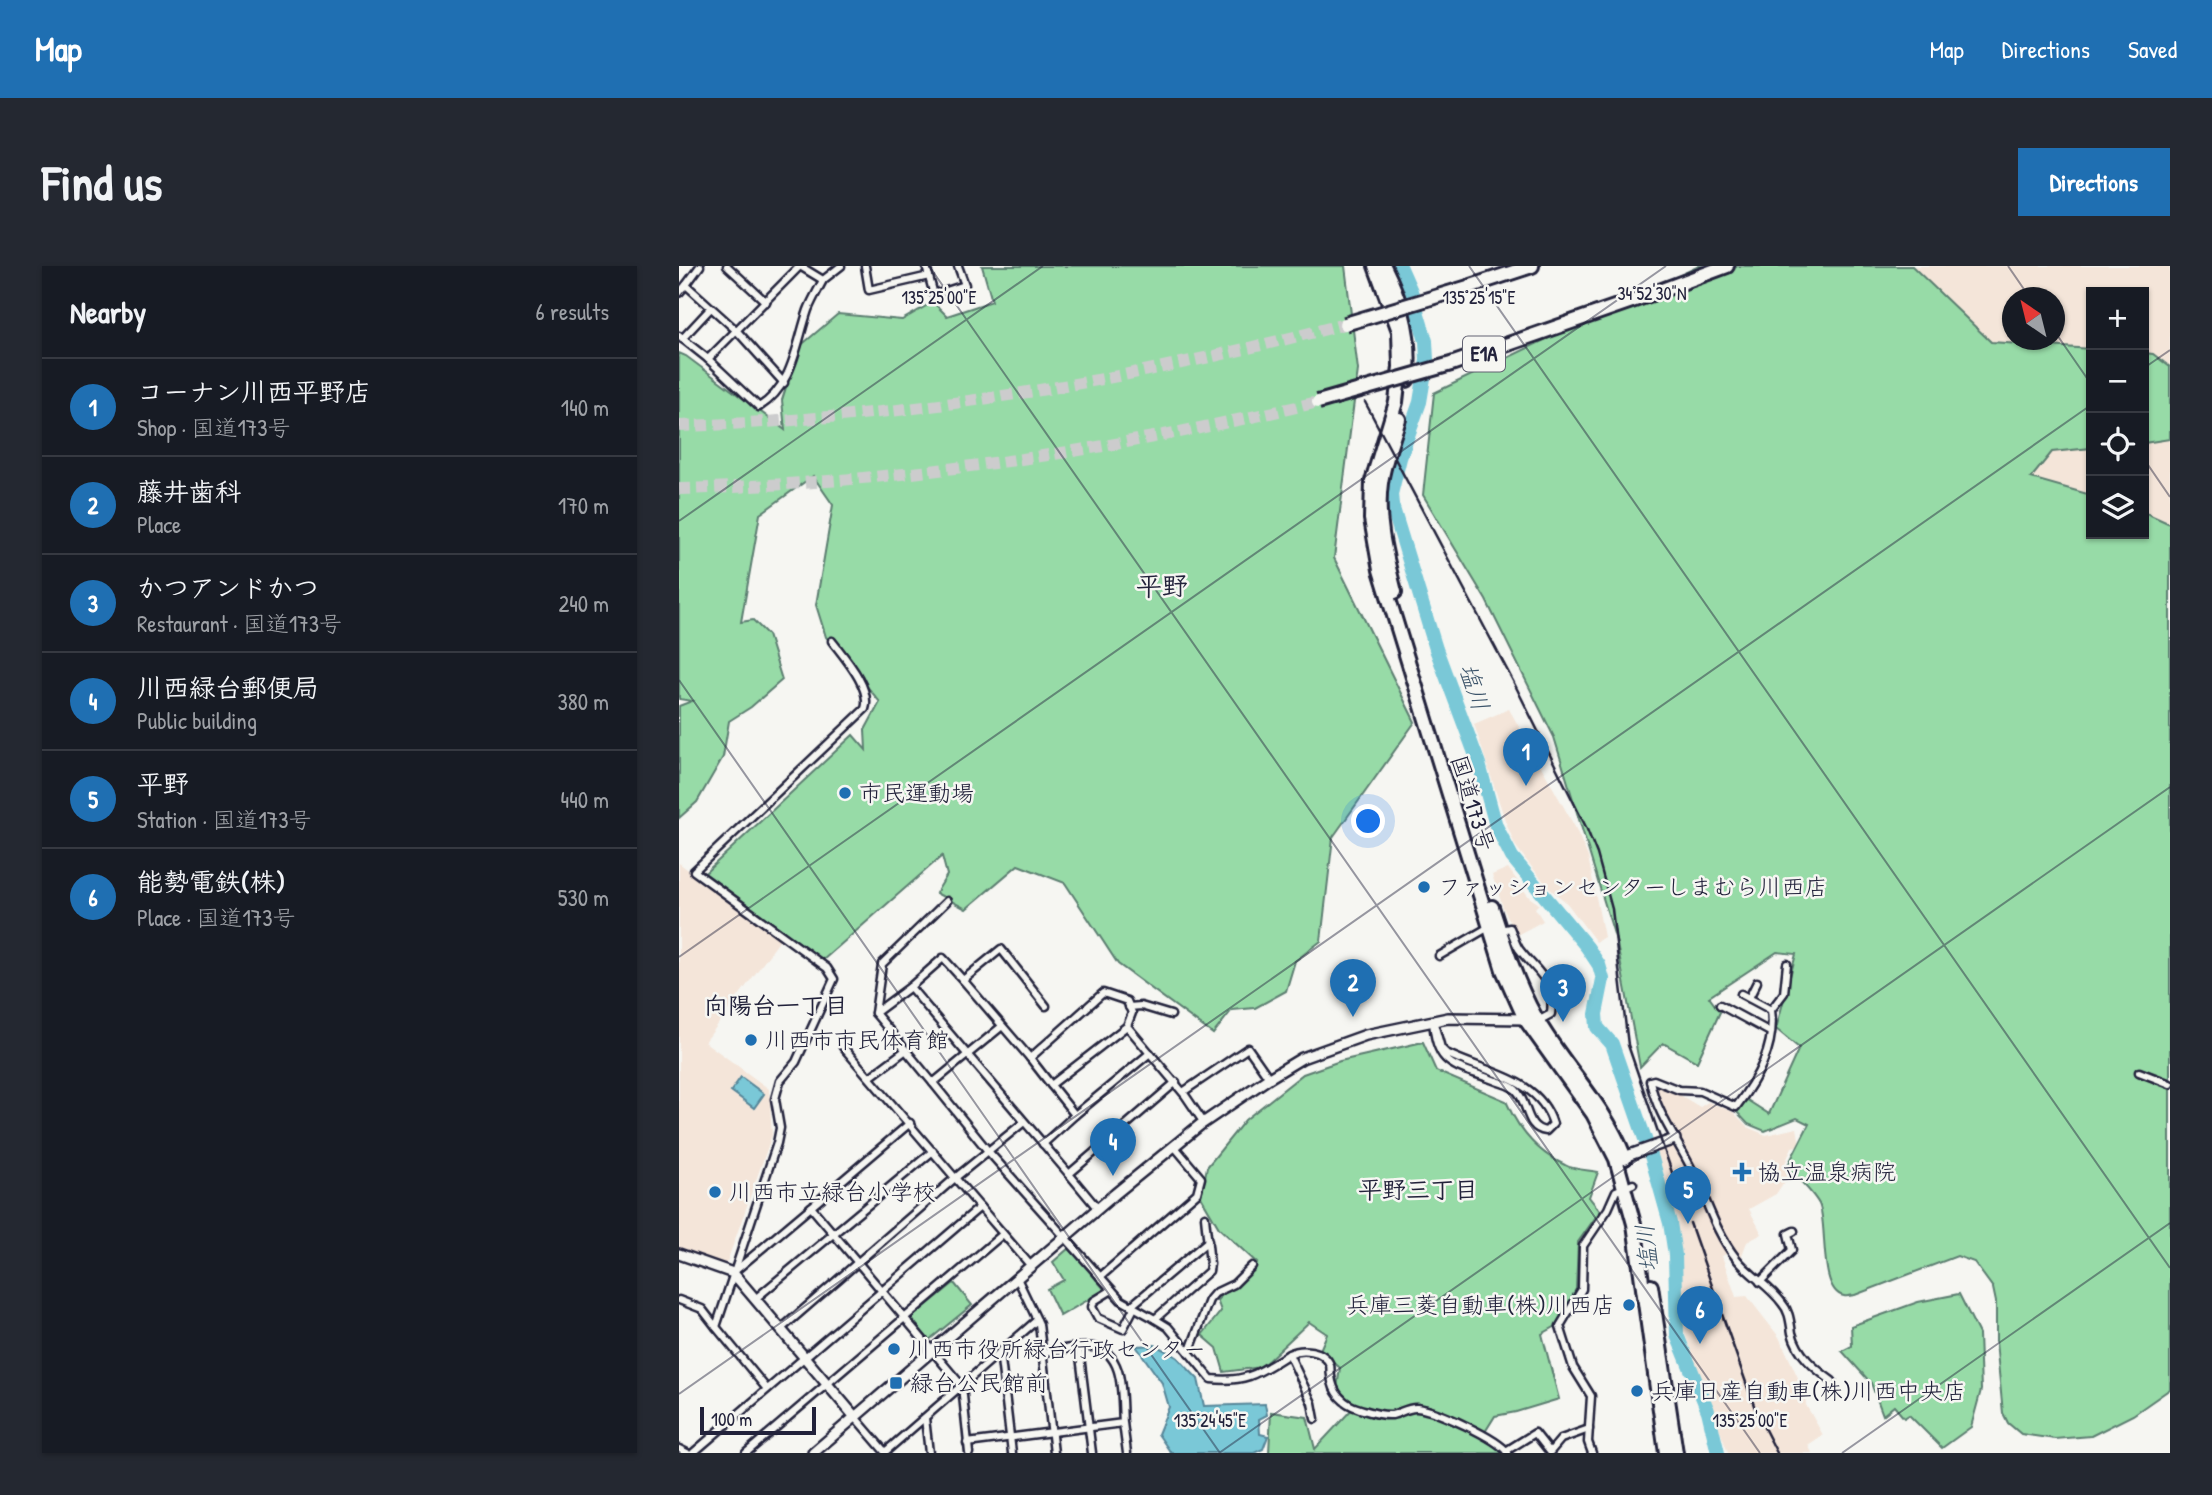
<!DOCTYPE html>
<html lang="en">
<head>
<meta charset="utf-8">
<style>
  :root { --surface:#171b24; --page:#242831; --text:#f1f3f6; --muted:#9ea1a6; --line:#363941; --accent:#1f6fb2 }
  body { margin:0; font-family:"Patrick Hand","Klee One",sans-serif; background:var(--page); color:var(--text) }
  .controls { position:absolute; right:21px; top:21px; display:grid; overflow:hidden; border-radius:0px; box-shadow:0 2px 5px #0004 }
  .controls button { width:63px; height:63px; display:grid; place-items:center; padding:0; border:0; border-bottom:2px solid var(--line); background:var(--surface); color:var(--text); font:35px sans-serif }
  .compass { position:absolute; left:1323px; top:21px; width:63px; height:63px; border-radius:50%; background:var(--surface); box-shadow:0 2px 5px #0004; rotate:325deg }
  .scale { position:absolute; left:21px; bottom:18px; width:116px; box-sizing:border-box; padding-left:7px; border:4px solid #22223b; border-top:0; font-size:19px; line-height:24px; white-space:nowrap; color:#22223b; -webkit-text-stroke:5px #f6f6f2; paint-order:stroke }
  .you { position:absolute; left:690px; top:556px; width:24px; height:24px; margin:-18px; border:5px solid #fff; border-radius:50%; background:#1a73e8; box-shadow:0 0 0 10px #1a73e833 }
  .badge { display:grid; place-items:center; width:46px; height:46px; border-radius:50%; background:var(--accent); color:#fff; font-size:23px; font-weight:700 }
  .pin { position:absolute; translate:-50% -58px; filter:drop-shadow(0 2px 4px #0008) }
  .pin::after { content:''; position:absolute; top:37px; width:24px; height:21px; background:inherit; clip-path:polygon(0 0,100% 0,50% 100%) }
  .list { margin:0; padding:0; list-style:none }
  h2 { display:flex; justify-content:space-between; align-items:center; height:91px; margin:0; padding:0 28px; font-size:30px }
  h2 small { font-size:23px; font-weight:400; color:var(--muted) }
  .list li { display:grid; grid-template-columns:46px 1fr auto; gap:21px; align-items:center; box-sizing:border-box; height:98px; padding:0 28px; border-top:2px solid var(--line) }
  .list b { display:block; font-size:26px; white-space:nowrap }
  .list p { margin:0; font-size:23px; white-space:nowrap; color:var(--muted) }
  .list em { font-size:23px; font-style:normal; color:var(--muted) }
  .icon { flex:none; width:38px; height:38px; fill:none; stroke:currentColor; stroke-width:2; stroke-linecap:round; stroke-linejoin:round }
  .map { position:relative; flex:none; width:1491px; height:1187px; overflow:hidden; border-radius:0px }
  header { display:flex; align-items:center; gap:42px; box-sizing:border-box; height:98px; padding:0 35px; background:var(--accent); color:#fff }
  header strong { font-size:33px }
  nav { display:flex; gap:38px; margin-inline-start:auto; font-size:24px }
  .intro { display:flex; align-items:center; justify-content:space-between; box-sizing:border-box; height:168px; padding:0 42px }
  h1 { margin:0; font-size:49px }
  .button { padding:18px 32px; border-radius:0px; background:var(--accent); color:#fff; font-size:24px; font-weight:700 }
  main { display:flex; gap:42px; padding:0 42px }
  aside { flex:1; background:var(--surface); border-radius:0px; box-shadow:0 2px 5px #0004 }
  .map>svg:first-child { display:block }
  .built { fill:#f4e5d9; fill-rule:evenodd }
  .green { fill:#97dba7; stroke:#5c7e71; stroke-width:2 }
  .water { fill:#7ac8d7; stroke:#578699; stroke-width:2 }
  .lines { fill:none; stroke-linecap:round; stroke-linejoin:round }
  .river { stroke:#7ac8d7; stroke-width:14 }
  .highway-tunnel { stroke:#cccccd; stroke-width:12; stroke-dasharray:12 6; stroke-linecap:butt }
  .street-casing { stroke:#22223b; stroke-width:11 }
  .secondary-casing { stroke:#22223b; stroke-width:14 }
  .highway-casing { stroke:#22223b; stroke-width:18 }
  .street { stroke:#f6f6f2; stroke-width:6 }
  .secondary { stroke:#f6f6f2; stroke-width:9 }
  .highway { stroke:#f6f6f2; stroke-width:12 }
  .rail { stroke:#22223b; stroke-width:2.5 }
  .highway-bridge-casing { stroke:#22223b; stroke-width:18; stroke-linecap:butt }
  .highway-bridge { stroke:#f6f6f2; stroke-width:12 }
  .ticks { fill:none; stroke:#22223b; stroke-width:2; stroke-opacity:0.45 }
  .poi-dot { fill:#1f6fb2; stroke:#f6f6f2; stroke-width:2.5 }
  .labels { text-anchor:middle; stroke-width:5; stroke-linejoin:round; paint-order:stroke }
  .shield { fill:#f6f6f2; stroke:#626272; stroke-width:2 }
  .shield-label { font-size:21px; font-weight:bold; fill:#22223b }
  .poi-label { font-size:23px; fill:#22223b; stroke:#f6f6f2; text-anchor:start }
  .street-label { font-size:23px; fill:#22223b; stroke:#f6f6f2 }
  .water-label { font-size:24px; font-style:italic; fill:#3c546a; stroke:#f6f6f2 }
  .neighbourhood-label { font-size:24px; font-weight:bold; fill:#22223b; stroke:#f6f6f2 }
  .quarter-label { font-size:26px; font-weight:bold; fill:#22223b; stroke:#f6f6f2 }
  .ticks-label { font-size:18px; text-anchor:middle; fill:#22223b; stroke:#f6f6f2; stroke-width:5; stroke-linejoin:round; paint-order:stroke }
</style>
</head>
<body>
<header>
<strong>Map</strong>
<nav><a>Map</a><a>Directions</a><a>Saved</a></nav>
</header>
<div class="intro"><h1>Find us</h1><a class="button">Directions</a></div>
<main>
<aside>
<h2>Nearby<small>6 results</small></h2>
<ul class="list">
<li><span class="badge">1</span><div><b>コーナン川西平野店</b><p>Shop · 国道173号</p></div><em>140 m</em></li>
<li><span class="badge">2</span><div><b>藤井歯科</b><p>Place</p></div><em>170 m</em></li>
<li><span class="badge">3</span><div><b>かつアンドかつ</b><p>Restaurant · 国道173号</p></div><em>240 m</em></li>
<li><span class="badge">4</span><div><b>川西緑台郵便局</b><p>Public building</p></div><em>380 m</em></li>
<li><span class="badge">5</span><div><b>平野</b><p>Station · 国道173号</p></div><em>440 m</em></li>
<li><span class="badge">6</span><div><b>能勢電鉄(株)</b><p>Place · 国道173号</p></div><em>530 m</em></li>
</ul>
</aside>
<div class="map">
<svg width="1491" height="1187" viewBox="0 0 1491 1187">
  <rect width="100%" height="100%" fill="#f6f6f2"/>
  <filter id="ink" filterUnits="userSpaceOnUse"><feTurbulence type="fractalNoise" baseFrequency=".0143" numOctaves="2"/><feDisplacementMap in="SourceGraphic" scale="14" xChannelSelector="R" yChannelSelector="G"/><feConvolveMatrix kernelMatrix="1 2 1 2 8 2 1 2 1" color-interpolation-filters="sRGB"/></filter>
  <g filter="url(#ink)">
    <g class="built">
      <path d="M1233 0H1491V101L1474 88 1465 87V26H1412V83L1312 76ZM1334 32H1376V74H1334Z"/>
      <path d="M1491 173V258L1465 246V177Z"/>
      <path d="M1412 182V229L1352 212 1373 186Z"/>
      <path d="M830 443 896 561 909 591 925 671 917 676 887 636 871 623 847 594 836 579 826 554 795 458Z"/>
      <path d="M0 597 101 674 26 776 90 823 93 869 48 996 44 999 0 983Z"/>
      <path d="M829 602 850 631 860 638 856 642 864 655 838 669 825 644 813 609Z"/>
      <path d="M975 819 996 826 1021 841 1029 836 1054 846 1070 862 1087 869 1118 862 1121 879 1113 881 1105 900 1111 913 1103 919 1097 928 1070 943 1083 968 1068 976 1061 994 1030 939 1025 928V918L998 867 992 862 973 820Z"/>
      <path d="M993 878 997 879 1012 906 1030 951 1049 987 1043 990 1057 1031 1068 1030 1100 1071 1110 1092 1126 1127 1127 1139 1144 1169 1129 1179 1133 1187H1049L1005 1065 999 968 981 906 978 885Z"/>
    </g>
    <g class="green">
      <path d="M303 0H666L679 104 655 292 736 456 654 571 642 675 616 695 607 725 576 742 553 744 534 768 439 698 386 617 339 599 287 643 257 627 268 609 263 590 144 694 26 607 174 469 187 484 186 464 201 436 147 371 137 339 154 239 134 210 81 248 62 356 74 354 89 369 103 414 72 441 50 455 44 491 18 536 0 552V440L13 435 0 433V87L7 90 106 164 103 134 120 81 159 48 223 54 254 36 268 50 313 35Z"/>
      <path d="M1020 0H1233L1312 76 1412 83V182L1373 186 1352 212 1412 229V268H1465V246L1491 258V1123L1454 1149 1412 1170 1376 1173 1342 1168 1329 1157 1324 1147 1317 1076V1036L1314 1022 1295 996 1278 990 1176 1029C1173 1029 1169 1031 1165 1030 1139 1025 1149 956 1140 938 1133 925 1118 912 1108 901L1130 858 1118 852 1086 865 1069 858 1057 845 1068 834 1090 848 1120 782 1097 763 1117 688 1098 686 1030 731 1041 746 1018 796 984 777 961 801 938 678 875 471 807 334 744 229 755 127Z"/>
      <path d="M1465 87 1474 88 1491 101V173L1465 177Z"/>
      <path d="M744 776 757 805 827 835C839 863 857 886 886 899 895 904 908 904 919 906L910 931 921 945 899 976 897 1023 879 1059 863 1068 880 1133 837 1146 816 1150 806 1166 823 1187H590L592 1146 628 1151 636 1183 676 1140 658 1122 661 1102 641 1084 648 1068 630 1056 582 1101 545 1106 538 1082 523 1069 542 1045 538 1034 578 997 540 962 522 931 528 901 566 854 624 808 661 795Z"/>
      <path d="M390 982 426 1024 381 1050 368 1023 385 1014 374 996Z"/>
      <path d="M275 1017 293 1039 250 1074 232 1052Z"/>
      <path d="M1280 1028 1300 1068 1302 1124 1292 1161 1263 1182 1230 1149 1225 1152 1215 1140 1204 1149 1192 1117 1163 1085 1173 1080 1172 1060 1239 1036Z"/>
    </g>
    <g class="water">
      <path d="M62 811 85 828 75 842 52 825Z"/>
      <path d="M476 1079 498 1091 519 1113 525 1140 586 1138 588 1149 580 1153 581 1168 589 1170 584 1183 575 1187H492L479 1168 490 1141 483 1117 457 1080Z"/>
    </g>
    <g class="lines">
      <path class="river" d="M721 0 732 25 747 75 748 94 741 136 721 192 712 228 713 239 757 383 800 498 817 560 833 591 908 681 920 699 924 713 917 748 918 761 933 778 973 893 991 957 996 989 998 1069 1029 1145 1039 1187"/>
      <g class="highway-tunnel">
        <path d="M0 160C228 153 445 116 666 58"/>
        <path d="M0 223C218 217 427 186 639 136"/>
      </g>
      <g class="street-casing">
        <g id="street">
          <path d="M21 0 7 19 58 65 105 117"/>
          <path d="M48 0 87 36"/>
          <path d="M121 0 144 14 162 0"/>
          <path d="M186 0 190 24 250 10"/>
          <path d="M247 0 255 29 286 19 279 0"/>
          <path d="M0 27 7 19"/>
          <path d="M0 70 29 93 80 141C114 120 117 79 129 44 133 34 139 24 144 14"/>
          <path d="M3 73 31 43"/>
          <path d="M29 93 121 0"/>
          <path d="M821 664 831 662C834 669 836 677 840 683 858 707 876 713 872 748L859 755"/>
          <path d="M760 690 810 661"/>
          <path d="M1108 698 1105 727 1092 744C1097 781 1078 813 1057 841L1021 825 1000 824 975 814 971 815C978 849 1000 876 1014 906 1028 935 1037 967 1057 992 1070 1009 1091 1020 1103 1037 1111 1046 1111 1056 1113 1067 1119 1089 1135 1102 1153 1115"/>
          <path d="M284 714 351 792"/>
          <path d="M231 721 196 747 254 817 322 761"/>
          <path d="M1062 728 1092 744"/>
          <path d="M1070 732 1078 716"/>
          <path d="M1041 739 1091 766"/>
          <path d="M367 740 322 683 284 714 264 692 231 721 390 908"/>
          <path d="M450 741 462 740 492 749"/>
          <path d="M196 747 203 698 268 635"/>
          <path d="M754 754 762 782 767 787C806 807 860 811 874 858L867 865C846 863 850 837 837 824 831 819 824 817 817 815 777 799 757 803 754 754Z"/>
          <path d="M448 760 372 819 351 792 424 727 448 735 453 747 448 760 506 829 525 857"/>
          <path d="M164 781 301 941"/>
          <path d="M1460 806 1491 818"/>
          <path d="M191 811 227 784"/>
          <path d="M254 817 309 885 442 1034 476 1053 530 1005 531 998 526 951"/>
          <path d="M372 819 396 849 471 787"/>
          <path d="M504 826 569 782 590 812"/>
          <path d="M364 878 396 849"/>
          <path d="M132 941 231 857"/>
          <path d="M419 943 390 908 497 816"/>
          <path d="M56 1005 132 941 283 1120 290 1187"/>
          <path d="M421 1011 518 927 522 912 495 880"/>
          <path d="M338 1012 360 1058 375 1187"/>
          <path d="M1081 1016 1113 984 1109 968 1115 965"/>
          <path d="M433 1024 415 1035 413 1041 419 1052 444 1063 455 1042"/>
          <path d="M76 1033 254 885"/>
          <path d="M0 1034 23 1043 37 1061 98 877 101 862 96 833 101 815 117 796 155 713 148 702 15 605 186 443C193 422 165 391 153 375"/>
          <path d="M452 1040 529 975"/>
          <path d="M476 1053 489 1061 532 1113C568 1117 581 1106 610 1088L633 1137 636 1153"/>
          <path d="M37 1061 88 1123"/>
          <path d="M102 1063 276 912 345 856"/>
          <path d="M400 1082 413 1187"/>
          <path d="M321 1085 333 1187"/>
          <path d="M510 1087 530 1034 536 1027 555 1018 573 1000"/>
          <path d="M610 1088C622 1082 645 1083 651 1099 652 1102 651 1106 652 1110 654 1128 664 1138 681 1143 691 1146 702 1150 713 1149 721 1147 730 1141 738 1142 757 1144 818 1172 829 1187"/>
          <path d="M176 1151 206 1186 358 1054"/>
          <path d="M246 1152 250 1187"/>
          <path d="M444 1157 448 1187"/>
          <path d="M288 1177 444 1157C442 1132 447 1086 414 1081 398 1079 379 1085 363 1086"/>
          <path d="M0 1183 8 1187"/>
          <path d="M827 1185 856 1167 871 1186 882 1173 910 1163"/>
          <path d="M14 1187 301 941 352 1000"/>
          <path d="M67 1187 324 968"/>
          <path d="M913 1187 909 1176 912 1130 894 1101 881 1060 903 1023 904 980 929 943 937 925 954 918"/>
        </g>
      </g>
      <g class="secondary-casing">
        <g id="secondary">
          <path d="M942 892 996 873"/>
          <path d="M0 988 54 1007 176 1151"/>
          <path d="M134 1187 436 928 521 859 590 812 623 792 687 769 769 752 849 753"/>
        </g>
      </g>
      <g class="highway-casing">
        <g id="highway">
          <path d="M696 0 720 65 721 101 717 136 693 215 692 253 701 304 824 704 846 753 914 848 937 893 955 958 987 1187"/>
          <path d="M705 0C723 36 734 74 728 114"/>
          <path d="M789 21 853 0"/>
          <path d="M967 30 1048 0"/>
          <path d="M716 326C707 290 697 254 702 217 705 195 714 173 720 153"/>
          <path d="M813 641C825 678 838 718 857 752 885 802 924 835 946 892"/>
          <path d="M972 1020 997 1187"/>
        </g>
      </g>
      <use href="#street" class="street"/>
      <use href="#secondary" class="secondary"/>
      <use href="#highway" class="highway"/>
      <g class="rail">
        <path d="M686 136 834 415 907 561 918 588 933 643 949 779 998 921"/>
        <path d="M1011 957 1078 1148 1098 1187"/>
      </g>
      <g class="highway-bridge-casing">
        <g id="highway-bridge">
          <path d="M666 58 789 21"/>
          <path d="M639 136 772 98 967 30"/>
        </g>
      </g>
      <use href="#highway-bridge" class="highway-bridge"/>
    </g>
  </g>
  <path class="ticks" d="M250 0 1081 1187M790 0 1491 1002M1329 0 1351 32M1376 66 1412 118M1465 102 1491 84M1465 193 1491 231M0 255 364 0M0 414 541 1187M0 691 987 0M0 1128 1412 139M0 1185 1 1187M540 1187 1491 521M1163 1187 1491 957"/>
  <g class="poi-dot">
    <circle cx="166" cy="527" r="7"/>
    <circle cx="745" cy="621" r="7"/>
    <circle cx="72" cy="774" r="7"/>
    <path d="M1059.5 895.5h7v7h7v7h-7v7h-7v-7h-7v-7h7z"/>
    <circle cx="36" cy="926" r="7"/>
    <circle cx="950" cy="1039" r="7"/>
    <circle cx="215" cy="1083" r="7"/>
    <rect x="210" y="1110" width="14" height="14" rx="3.5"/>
    <circle cx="958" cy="1125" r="7"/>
  </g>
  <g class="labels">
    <rect class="shield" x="784" y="70.5" width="42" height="35" rx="5"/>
    <g class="shield-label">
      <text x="805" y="95">E1A</text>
    </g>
    <g class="poi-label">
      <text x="180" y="535">市民運動場</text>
      <text x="759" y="629">ファッションセンターしまむら川西店</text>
      <text x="86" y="782">川西市市民体育館</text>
      <text x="1079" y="914">協立温泉病院</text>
      <text x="50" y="934">川西市立緑台小学校</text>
      <text x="936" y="1047" text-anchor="end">兵庫三菱自動車(株)川西店</text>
      <text x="229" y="1091">川西市役所緑台行政センター</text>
      <text x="231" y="1125">緑台公民館前</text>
      <text x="972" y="1133">兵庫日産自動車(株)川西中央店</text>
    </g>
    <g class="street-label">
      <text transform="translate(794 537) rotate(73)" y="8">国道173号</text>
    </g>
    <g class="water-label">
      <text transform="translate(795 421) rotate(72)" y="8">塩川</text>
      <text transform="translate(968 982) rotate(-96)" y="8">塩川</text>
    </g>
    <g class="neighbourhood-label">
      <text x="97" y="748">向陽台一丁目</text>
      <text x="739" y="932">平野三丁目</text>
    </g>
    <g class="quarter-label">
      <text x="483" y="329">平野</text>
    </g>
  </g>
  <g class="ticks-label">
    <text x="973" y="34">34°52'30"N</text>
    <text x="260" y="38">135°25'00"E</text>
    <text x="800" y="38">135°25'15"E</text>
    <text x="531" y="1161">135°24'45"E</text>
    <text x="1071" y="1161">135°25'00"E</text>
  </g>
</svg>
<div class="controls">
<button>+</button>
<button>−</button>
<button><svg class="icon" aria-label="locate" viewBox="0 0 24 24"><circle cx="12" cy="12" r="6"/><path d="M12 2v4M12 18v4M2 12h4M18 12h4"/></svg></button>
<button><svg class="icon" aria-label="layers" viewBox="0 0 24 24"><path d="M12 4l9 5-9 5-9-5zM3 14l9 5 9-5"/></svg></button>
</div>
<svg class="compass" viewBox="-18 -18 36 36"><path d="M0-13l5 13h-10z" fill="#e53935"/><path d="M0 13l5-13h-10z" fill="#9ea1a6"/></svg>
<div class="scale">100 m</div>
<div class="you"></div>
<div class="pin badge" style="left:847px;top:520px">1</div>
<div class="pin badge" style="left:674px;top:751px">2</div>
<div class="pin badge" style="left:884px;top:756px">3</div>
<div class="pin badge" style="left:434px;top:910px">4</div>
<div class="pin badge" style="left:1009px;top:958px">5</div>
<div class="pin badge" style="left:1021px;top:1078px">6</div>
</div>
</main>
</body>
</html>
